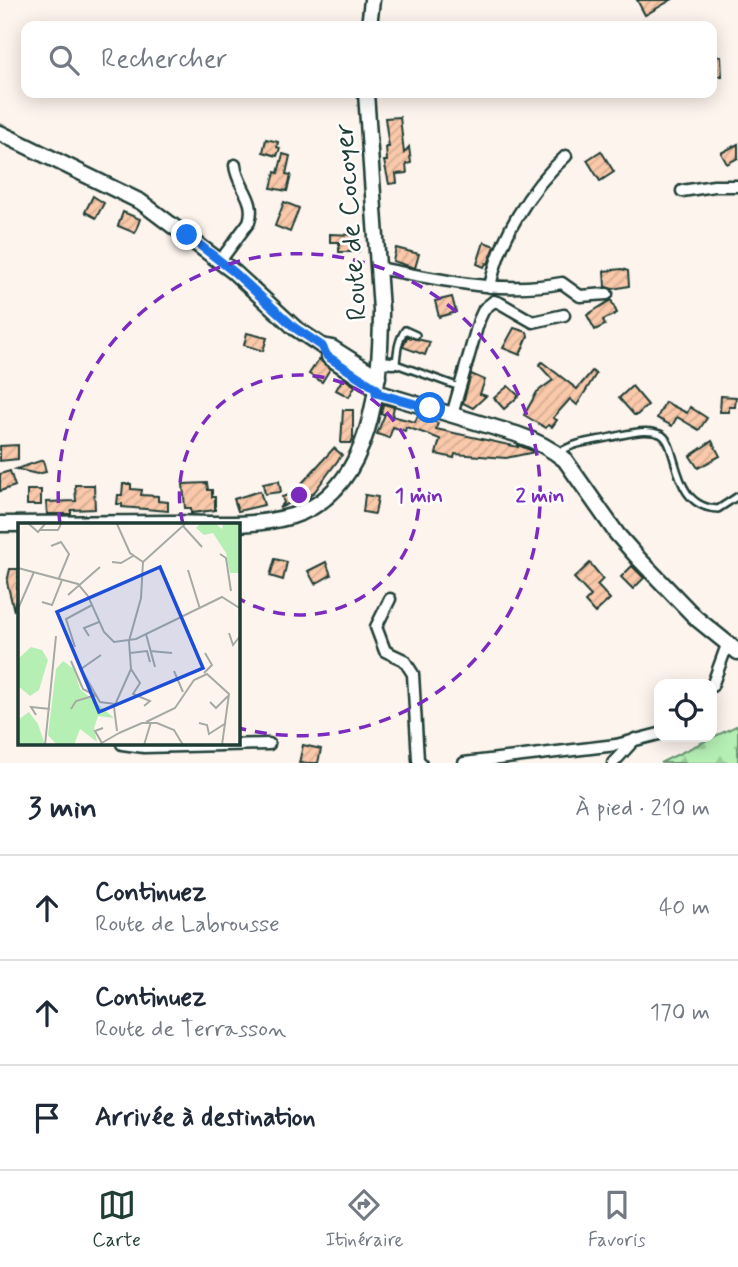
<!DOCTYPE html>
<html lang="fr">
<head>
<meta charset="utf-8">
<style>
  :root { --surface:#fff; --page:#f6f6f7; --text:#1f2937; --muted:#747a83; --line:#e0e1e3; --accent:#1f3d34 }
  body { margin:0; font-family:Mynerve,sans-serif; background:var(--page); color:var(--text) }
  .controls { position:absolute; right:21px; bottom:21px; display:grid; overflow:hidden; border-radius:14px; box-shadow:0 4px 18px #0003 }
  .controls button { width:63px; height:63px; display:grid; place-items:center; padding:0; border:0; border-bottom:2px solid var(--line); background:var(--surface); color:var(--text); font:35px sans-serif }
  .stop { position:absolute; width:21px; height:21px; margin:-16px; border:5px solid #1a73e8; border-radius:50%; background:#fff }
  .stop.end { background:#1a73e8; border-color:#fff; box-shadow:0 2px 7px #0008 }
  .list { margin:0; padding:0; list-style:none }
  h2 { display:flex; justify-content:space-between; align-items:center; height:91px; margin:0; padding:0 28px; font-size:30px }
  h2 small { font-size:23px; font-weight:400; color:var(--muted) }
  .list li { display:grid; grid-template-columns:46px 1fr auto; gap:21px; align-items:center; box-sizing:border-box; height:105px; padding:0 28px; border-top:2px solid var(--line) }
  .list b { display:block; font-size:26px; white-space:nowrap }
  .list p { margin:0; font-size:23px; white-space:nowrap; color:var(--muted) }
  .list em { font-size:23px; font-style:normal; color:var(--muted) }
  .icon { flex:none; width:38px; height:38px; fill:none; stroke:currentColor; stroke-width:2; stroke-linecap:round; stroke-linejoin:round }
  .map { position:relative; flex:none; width:738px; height:763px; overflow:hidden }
  .search { position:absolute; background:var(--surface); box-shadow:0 4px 18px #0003; left:21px; right:21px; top:21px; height:77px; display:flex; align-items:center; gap:18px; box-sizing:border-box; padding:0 24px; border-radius:14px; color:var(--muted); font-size:26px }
  .sheet { height:406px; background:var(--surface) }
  nav { display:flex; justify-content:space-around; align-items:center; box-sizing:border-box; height:98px; border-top:2px solid var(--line); background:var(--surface); font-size:19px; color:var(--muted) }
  nav a { display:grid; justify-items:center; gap:4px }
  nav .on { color:var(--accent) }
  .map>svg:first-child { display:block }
  .forest { fill:url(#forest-firs); stroke:#6a9674; stroke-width:2 }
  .building { fill:url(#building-hatch); stroke:#1f3d34; stroke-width:2 }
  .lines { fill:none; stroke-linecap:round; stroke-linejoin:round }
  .lane-casing { stroke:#1f3d34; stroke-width:10 }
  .street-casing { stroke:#1f3d34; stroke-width:15 }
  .secondary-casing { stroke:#1f3d34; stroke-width:19 }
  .lane { stroke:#fff; stroke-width:5 }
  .street { stroke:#fff; stroke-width:10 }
  .secondary { stroke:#fff; stroke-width:14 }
  .route { stroke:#1a73e8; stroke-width:9 }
  .ring { fill:none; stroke:#7b2cbf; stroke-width:3.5; stroke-dasharray:12 9 }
  .labels { text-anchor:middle; stroke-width:5; stroke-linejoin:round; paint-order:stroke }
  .street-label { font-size:28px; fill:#1f3d34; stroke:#fff }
  .inset-road { fill:none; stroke:#a5aba4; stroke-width:2 }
  .view { fill:#1d4ed8; fill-opacity:0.15; stroke:#1d4ed8; stroke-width:3.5 }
  .inset-edge { fill:none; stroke:#1f3d34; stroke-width:3.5 }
  .centre { fill:#7b2cbf; stroke:#fff; stroke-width:3.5 }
  .ring-label { font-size:21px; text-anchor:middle; font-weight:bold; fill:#7b2cbf; stroke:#fff; stroke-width:5; stroke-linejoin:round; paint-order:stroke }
</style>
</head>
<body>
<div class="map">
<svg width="738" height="763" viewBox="0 0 738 763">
  <defs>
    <pattern id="forest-firs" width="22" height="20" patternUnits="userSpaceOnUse" patternTransform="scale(1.75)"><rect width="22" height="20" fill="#b5efb4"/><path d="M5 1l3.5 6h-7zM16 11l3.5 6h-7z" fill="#9bce9b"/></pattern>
    <pattern id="building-hatch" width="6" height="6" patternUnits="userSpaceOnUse" patternTransform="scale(1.75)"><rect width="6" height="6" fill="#fac8aa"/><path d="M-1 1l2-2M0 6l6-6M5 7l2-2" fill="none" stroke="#d6ad93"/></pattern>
  </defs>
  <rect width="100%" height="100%" fill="#fef4ee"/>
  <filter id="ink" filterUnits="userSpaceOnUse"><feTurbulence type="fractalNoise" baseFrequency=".0143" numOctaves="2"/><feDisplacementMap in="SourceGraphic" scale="14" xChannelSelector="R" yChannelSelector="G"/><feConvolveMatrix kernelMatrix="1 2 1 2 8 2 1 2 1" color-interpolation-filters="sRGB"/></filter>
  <g filter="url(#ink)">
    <path class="forest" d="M738 725V763H660Z"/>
    <g class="building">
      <path d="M637 0H671L645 15Z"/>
      <path d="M712 56H721L722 76H712Z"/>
      <path d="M400 117 404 153 409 147 411 163 406 164 407 173 396 174 397 183 389 184 384 161H387L386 147H389L385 118Z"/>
      <path d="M266 139 278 142 277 147 280 148 277 156 263 152Z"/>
      <path d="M738 144V158L727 164 721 153Z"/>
      <path d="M601 151 614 172 600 181 587 160Z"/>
      <path d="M283 154 290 156 286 174 291 175 287 191 271 188 275 172 278 173Z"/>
      <path d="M93 196 104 203 96 218 85 212Z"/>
      <path d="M284 202 299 208 290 232 275 226Z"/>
      <path d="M123 212 140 219 135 233 118 226Z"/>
      <path d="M330 234 354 235V241H360L359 252H339V242H330Z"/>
      <path d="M484 242 495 246 488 264 486 263 484 267 477 264Z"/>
      <path d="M396 248 419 254 415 268 393 261Z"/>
      <path d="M622 269 628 271 629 286 613 289 605 287 604 271Z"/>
      <path d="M452 297 456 312 439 317 435 301Z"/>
      <path d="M611 300 617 313 603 320 605 325 595 330 587 315Z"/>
      <path d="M514 328 527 332 528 336 520 355 503 348Z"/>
      <path d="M247 333 267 338 263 351 244 345Z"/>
      <path d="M407 337 430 342 425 355 403 347Z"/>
      <path d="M319 359 330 369 322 382 309 374Z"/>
      <path d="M542 362 577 389 592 371 596 374 577 405 570 399 553 418 557 420 552 427 548 425 546 428 524 415 537 392 553 380 539 365Z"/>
      <path d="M471 374 485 380 480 394 486 396 473 408 463 403Z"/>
      <path d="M343 378 355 386 349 397 336 390Z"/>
      <path d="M508 386 519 396 504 409 494 398Z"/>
      <path d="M632 386 648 405 637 415H634L619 398Z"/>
      <path d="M721 396 736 397 735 407H729V412H720Z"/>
      <path d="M665 402 687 413 690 407 707 418 699 430 677 417 672 426 657 418Z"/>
      <path d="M383 404 394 407 392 416 415 422 418 415 438 423 436 429 518 447V445L535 452 506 458 455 454 454 458 436 454 440 439 421 432 406 427 405 431 393 427 389 438 377 434 385 414H381Z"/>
      <path d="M343 410H353V438L351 443H341Z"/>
      <path d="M712 441 720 456 698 468 690 456Z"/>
      <path d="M18 445V459L0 461V446Z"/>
      <path d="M334 448 342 455 315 491 309 497 308 495 279 508 284 503 282 497 292 494Z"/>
      <path d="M43 460 46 472 37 474 16 469Z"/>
      <path d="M10 471 15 486 0 491V474Z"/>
      <path d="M279 481 281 492 265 494 263 484Z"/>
      <path d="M207 483 208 490H212V497H215V510L191 513V508H185L183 484Z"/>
      <path d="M123 484H131V489L142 490 141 495 158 496V501L168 502V511L122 507V504H117L118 495H122Z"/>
      <path d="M75 485H94L95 509 71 510V514H47L46 502 76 501Z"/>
      <rect x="27" y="490" width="14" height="15"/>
      <path d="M260 491 264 505 238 511 234 499Z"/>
      <path d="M365 495 378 497 375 514 363 512Z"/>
      <path d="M275 559 287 562 283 580 270 576Z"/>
      <path d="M326 562 331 575 315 584 308 571Z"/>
      <path d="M590 563 603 579 597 585 610 599 595 613 585 602 591 596 574 578Z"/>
      <path d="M632 566 644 578 633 589 621 577Z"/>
      <path d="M10 569H19L17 589H19V602H15L14 611 7 582Z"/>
      <path d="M303 745 321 749 318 763H299Z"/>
    </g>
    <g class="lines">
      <g class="lane-casing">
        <g id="lane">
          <path d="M393 363 454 385"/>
          <path d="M396 364C397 352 398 340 405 330L416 335"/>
          <path d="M560 452C574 442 595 441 612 437 627 434 645 428 660 434 680 442 669 507 718 509L738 496"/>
        </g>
      </g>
      <g class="street-casing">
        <g id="street">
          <path d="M682 191 714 186H738"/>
          <path d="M220 261 249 222C257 199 237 187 235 165"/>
          <path d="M378 268C439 279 499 295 562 283L580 296 607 294"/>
          <path d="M490 287C499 239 530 188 566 156"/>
          <path d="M379 362 393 363"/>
          <path d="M452 415 479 320 484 309 494 301 500 303 533 322 564 315"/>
          <path d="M390 599 376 627 385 651 404 660 413 674 418 760 421 763"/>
          <path d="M712 686 727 645"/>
          <path d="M122 744 144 747 269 744"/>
          <path d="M464 763 616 745 659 734"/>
          <path d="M613 763 635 739"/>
        </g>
      </g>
      <g class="secondary-casing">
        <g id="secondary">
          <path d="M369 26 372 0"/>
          <path d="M0 133 141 202 234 272 295 328 322 346 332 348 378 377"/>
          <path d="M329 357 377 389"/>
          <path d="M376 392 516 434C534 440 551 448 565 460L617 534 639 559 696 618 738 652"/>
          <path d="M0 524C59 524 117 523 176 523 215 524 254 527 292 516 373 491 381 381 381 310L366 93"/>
        </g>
      </g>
      <use href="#lane" class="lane"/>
      <use href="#street" class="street"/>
      <use href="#secondary" class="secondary"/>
    </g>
  </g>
  <g class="lines" filter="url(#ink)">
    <path class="route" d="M187 235 234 272 295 328 322 346 327 356 377 389 376 393 430 408"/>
  </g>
  <g class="ring">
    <path d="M183 524A120 120 0 1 1 238 598"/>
    <path d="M60 524A241 241 0 1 1 239 728"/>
  </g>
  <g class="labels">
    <g class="street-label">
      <text transform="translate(349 222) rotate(-94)" y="10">Route de Cocoyer</text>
    </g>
  </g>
  <g transform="translate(18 523)">
    <rect width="222" height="222" fill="#fef4ee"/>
    <path d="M182 1H198L204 6 205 1H222V50H212L208 30 195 10 186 12 178 5ZM13 124 24 127 30 137 21 167 12 173 0 163V136ZM45 138 56 146 62 166 96 195 80 193 76 205 79 219 62 206 56 222H39L30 212 38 146ZM11 189 20 201 27 222H0L1 196Z" fill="#b5efb4"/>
    <path class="inset-road" d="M11 1 20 9 27 1M99 1 112 30 125 39M165 3 184 24M22 7H40L43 1M33 23 43 19 51 31 41 55M202 31 208 35 213 68M94 39 103 40 115 33M0 45 60 61 70 73 86 109 96 119 118 116 204 74 223 86M170 47 182 86M50 72 82 44M24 79 34 82 44 57M0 86 16 49M211 110 215 122 223 112M128 111 137 144M71 113 66 105 81 99M111 118 123 75 125 39 167 1M57 124 48 96 74 82M132 128 154 130M112 130 129 128 132 139M83 132 63 146 82 179 97 181M53 138 65 166 78 173M113 146 122 160 115 171 132 178 126 183M156 148 165 169M186 150 194 142 187 130M192 179 198 185 210 173M53 186 58 178 75 173M18 192 13 184 32 186M128 199 157 185 176 157 189 151 211 171 204 222M181 200 189 202 191 211 208 200M99 208 96 184 113 146 111 118M101 210 124 200H139L156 207 165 222M84 220 77 208 85 205M82 221 101 210M27 222 38 113M126 222 133 199"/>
    <path class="view" d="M142 44 185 145 81 189 39 89Z"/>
    <rect width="222" height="222" class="inset-edge"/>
  </g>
  <circle cx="299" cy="495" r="10" class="centre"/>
  <g class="ring-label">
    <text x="419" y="502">1 min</text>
    <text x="540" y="502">2 min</text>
  </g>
</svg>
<div class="controls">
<button><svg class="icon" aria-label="locate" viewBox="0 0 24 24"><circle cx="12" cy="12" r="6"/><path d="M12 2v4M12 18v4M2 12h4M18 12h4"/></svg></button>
</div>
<div class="stop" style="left:430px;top:408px"></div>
<div class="stop end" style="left:187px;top:235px"></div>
<div class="search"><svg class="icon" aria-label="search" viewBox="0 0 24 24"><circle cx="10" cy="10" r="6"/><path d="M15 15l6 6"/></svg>Rechercher</div>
</div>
<section class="sheet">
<h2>3 min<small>À pied · 210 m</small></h2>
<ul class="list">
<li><svg class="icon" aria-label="ahead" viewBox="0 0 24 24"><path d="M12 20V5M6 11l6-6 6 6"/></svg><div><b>Continuez</b><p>Route de Labrousse</p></div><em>40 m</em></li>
<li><svg class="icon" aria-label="ahead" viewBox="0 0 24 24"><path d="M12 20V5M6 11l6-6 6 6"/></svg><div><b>Continuez</b><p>Route de Terrasson</p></div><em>170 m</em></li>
<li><svg class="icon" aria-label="arrive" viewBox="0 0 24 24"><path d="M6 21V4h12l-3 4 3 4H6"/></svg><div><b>Arrivée à destination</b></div></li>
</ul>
</section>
<nav>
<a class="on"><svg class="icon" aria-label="map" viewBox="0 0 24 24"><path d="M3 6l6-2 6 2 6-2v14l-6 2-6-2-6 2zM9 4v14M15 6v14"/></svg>Carte</a>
<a><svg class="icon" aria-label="directions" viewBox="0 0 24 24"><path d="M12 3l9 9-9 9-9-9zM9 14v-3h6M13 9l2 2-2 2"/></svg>Itinéraire</a>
<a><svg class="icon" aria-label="saved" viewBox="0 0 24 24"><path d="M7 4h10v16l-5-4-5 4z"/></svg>Favoris</a>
</nav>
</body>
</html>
